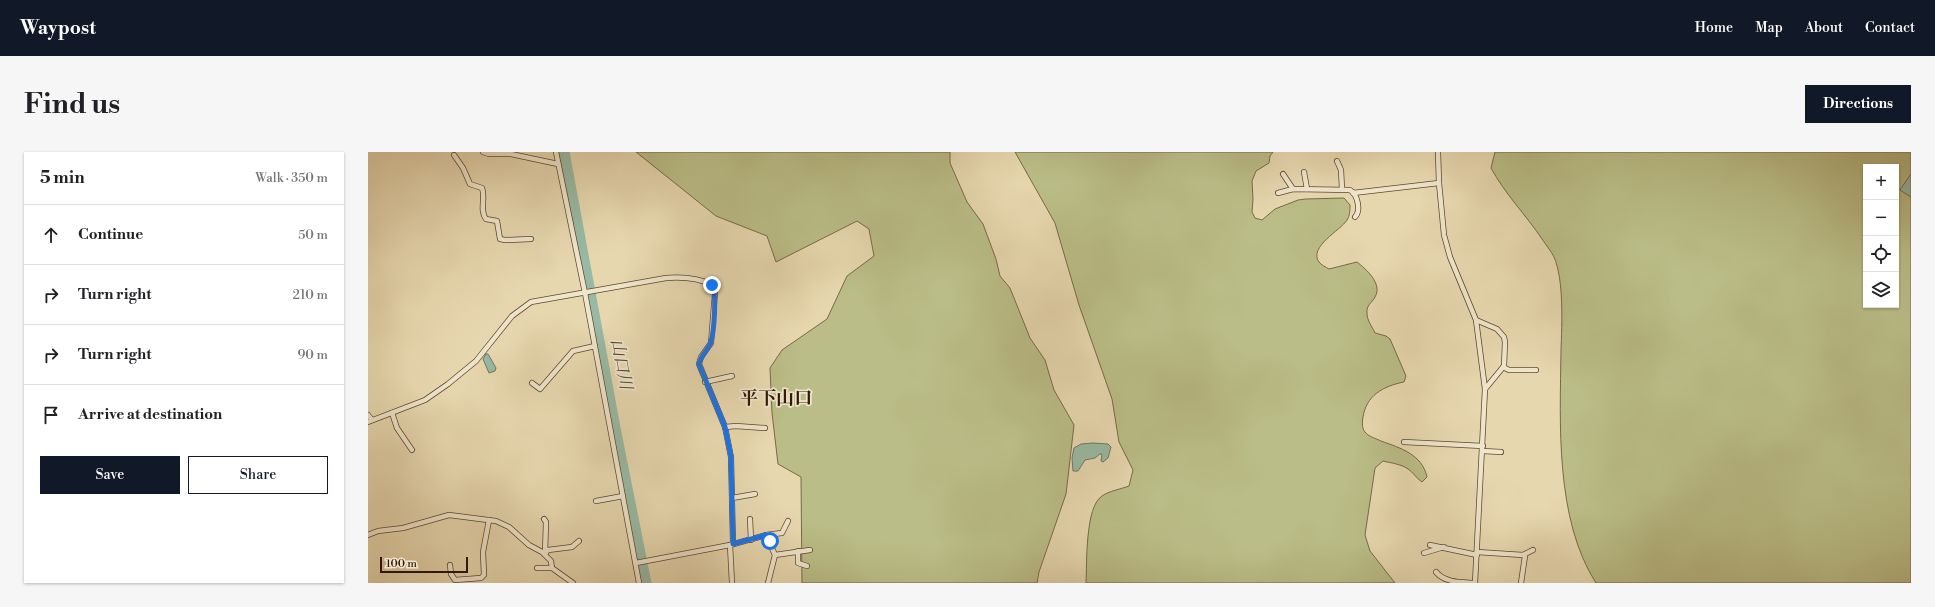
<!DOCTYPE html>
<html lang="en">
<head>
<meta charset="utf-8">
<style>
  :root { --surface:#fff; --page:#f6f6f6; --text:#202124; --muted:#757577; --line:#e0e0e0; --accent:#111827 }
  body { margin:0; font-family:"Libre Bodoni","Noto Serif JP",serif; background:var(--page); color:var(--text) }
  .controls { position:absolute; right:12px; top:12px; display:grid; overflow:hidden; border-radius:0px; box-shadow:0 1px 3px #0004 }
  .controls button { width:36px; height:36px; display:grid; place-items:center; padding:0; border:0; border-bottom:1px solid var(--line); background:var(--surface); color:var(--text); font:20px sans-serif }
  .scale { position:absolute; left:12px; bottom:10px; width:88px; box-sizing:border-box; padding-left:4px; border:2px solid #311808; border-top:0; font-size:11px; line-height:14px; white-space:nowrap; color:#311808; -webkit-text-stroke:3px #efe5cb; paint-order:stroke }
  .stop { position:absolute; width:12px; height:12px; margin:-9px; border:3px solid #1a73e8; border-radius:50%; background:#fff }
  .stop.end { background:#1a73e8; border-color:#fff; box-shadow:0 1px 4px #0008 }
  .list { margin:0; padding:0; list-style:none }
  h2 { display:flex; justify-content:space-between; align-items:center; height:52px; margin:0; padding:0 16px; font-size:17px }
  h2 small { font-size:13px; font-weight:400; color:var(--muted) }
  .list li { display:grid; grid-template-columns:26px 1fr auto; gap:12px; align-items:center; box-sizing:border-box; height:60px; padding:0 16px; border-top:1px solid var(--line) }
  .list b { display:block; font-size:15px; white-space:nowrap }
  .list em { font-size:13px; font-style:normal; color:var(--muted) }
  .actions { display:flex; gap:8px; padding:12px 16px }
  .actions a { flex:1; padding:9px 0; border:1px solid var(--accent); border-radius:0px; text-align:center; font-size:14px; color:var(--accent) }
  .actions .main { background:var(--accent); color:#fff }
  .icon { flex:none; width:22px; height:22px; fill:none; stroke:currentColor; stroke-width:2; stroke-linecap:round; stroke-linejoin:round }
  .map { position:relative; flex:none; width:1543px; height:431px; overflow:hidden; border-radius:0px }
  header { display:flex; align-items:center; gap:24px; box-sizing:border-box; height:56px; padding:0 20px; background:var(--accent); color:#fff }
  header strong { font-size:19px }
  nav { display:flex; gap:22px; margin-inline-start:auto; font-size:14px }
  .intro { display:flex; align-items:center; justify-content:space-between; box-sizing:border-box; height:96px; padding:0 24px }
  h1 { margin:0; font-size:28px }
  .button { padding:10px 18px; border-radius:0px; background:var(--accent); color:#fff; font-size:14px; font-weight:700 }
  main { display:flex; gap:24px; padding:0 24px }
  aside { flex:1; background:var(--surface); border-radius:0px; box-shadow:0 1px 3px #0004 }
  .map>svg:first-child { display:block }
  .green { fill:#babd87; stroke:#766a48; fill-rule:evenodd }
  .water { fill:#98baa5; stroke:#6f7966 }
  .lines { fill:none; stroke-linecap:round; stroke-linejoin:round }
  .river { stroke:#98baa5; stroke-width:11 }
  .street-casing { stroke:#5e4832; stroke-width:6 }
  .street { stroke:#efe5cb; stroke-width:4.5 }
  .route { stroke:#1a73e8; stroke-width:5 }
  .labels { text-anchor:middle; stroke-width:3.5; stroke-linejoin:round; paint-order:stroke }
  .water-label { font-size:17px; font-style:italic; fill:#504937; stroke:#efe5cb }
  .quarter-label { font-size:18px; font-weight:bold; fill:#311808; stroke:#efe5cb }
</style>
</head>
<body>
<header>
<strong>Waypost</strong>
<nav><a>Home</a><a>Map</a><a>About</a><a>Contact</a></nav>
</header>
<div class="intro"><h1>Find us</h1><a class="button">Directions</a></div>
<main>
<aside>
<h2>5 min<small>Walk · 350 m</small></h2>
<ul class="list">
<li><svg class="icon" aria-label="ahead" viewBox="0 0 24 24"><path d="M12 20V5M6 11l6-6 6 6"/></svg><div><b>Continue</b></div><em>50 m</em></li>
<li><svg class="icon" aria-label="right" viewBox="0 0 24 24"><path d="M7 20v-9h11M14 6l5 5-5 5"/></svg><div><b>Turn right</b></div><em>210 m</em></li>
<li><svg class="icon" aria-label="right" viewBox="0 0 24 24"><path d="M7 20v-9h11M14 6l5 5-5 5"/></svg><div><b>Turn right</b></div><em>90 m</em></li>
<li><svg class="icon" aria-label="arrive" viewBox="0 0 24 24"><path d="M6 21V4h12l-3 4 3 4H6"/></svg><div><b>Arrive at destination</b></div></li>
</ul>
<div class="actions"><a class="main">Save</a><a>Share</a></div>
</aside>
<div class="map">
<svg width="1543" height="431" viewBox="0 0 1543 431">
  <rect width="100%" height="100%" fill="#e7d7af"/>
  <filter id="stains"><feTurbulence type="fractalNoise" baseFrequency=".005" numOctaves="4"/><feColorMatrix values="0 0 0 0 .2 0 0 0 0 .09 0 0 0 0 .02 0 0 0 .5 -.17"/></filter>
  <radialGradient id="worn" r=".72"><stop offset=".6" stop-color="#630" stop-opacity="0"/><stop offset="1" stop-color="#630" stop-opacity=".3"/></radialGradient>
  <g class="green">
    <path d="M268 0H582V11L599 50 615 72 628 107 632 124 642 136 662 186 677 208 686 238 706 273 698 342 671 420 669 431H434L433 325 410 312 404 261 402 216 414 198 459 167 479 124 506 104 501 77 489 69 408 110 399 84 348 64Z"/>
    <path d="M647 0H905L902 4 901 11 888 19 884 29 885 47 884 60 887 66 894 68 907 57 930 48 938 47 976 46 982 53C982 58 982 63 979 68 973 78 940 95 951 110 953 113 958 115 961 117L989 110C998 117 1015 132 1007 145 1004 151 998 153 999 161 999 169 1004 174 1007 181L1018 184 1022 187 1038 224 1036 230C1015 234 998 244 995 265 994 270 994 277 997 280 1001 285 1007 286 1013 289 1032 296 1054 302 1059 325L1054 330C1048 326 1045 320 1040 317 1033 312 1023 311 1015 309L1007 316 997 383 1002 399 1027 431H718C719 411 717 355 734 344 741 339 753 337 761 334L765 318 751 290 744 247 711 153 687 71Z"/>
    <path d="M1127 0H1543V22L1532 38 1543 45V431H1228C1187 367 1192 272 1193 198 1194 172 1196 128 1186 105 1183 99 1178 93 1174 87 1158 63 1137 42 1123 16ZM1498 15H1528V153H1498Z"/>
  </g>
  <g class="water">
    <path d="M1543 22V45L1532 38Z"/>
    <path d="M118 202H120L128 216 127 219 121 221 115 207Z"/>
    <path d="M725 291 740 292 743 295 740 306 735 310 733 309 734 302H732L727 306 717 308 710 319H705L704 306 706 296 713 292Z"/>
  </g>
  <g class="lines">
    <path class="river" d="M196 0 248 281 278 431"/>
    <g class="street-casing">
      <g id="street">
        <path d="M115 0 121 2H143L190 12"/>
        <path d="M188 0 217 141 271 431"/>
        <path d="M1070 0 1071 31 1076 83 1082 105 1108 168 1117 237 1107 431"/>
        <path d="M86 3 95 16 102 32 114 36C118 46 111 58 118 67L129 69 132 87 137 88 163 87"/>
        <path d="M969 9 973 18 974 37"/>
        <path d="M936 20 939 37"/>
        <path d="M915 22 925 37"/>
        <path d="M910 41 925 37 982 38C990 43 993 59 987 65"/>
        <path d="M985 41 1071 31"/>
        <path d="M1108 168 1129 177 1136 185 1137 190 1136 214 1117 237"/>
        <path d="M1135 215 1141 218H1168"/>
        <path d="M337 230 364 224"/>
        <path d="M164 231 172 237 205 199 227 194"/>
        <path d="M24 261 29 276 44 298"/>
        <path d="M0 263 4 268"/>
        <path d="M0 270 57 248 80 232 108 209 144 164 163 150 298 126C312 125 331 126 344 133L347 141 343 191 333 205 331 212 357 275 363 305 365 392"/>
        <path d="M357 275 368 274 397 276"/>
        <path d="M1036 290 1115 294"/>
        <path d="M1115 299 1133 300"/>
        <path d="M364 346 387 342"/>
        <path d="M228 349 255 344"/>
        <path d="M176 367 178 370 177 402 180 398 204 395 211 389"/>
        <path d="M382 367 383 388"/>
        <path d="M0 383 10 379 35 376 81 363 128 369 141 375 161 393 174 400 183 409 184 416 205 431"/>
        <path d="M398 383 407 403 400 431"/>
        <path d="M362 393 364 431"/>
        <path d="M1062 393 1109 403"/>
        <path d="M430 399V411L439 414"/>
        <path d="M1109 400 1155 403 1157 404 1153 431"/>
        <path d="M1056 401 1076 395"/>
        <path d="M407 403 442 398"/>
        <path d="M1155 403 1165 398"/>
        <path d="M268 411 362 393 398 383 414 381 420 369"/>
        <path d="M82 413 83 422 87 428 113 426 116 423 115 400 121 368"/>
        <path d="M169 416H184"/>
        <path d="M1068 420C1077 431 1093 430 1107 431"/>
      </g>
    </g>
    <use href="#street" class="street"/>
  </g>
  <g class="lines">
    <path class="route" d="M344 133C349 142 346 179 343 190 341 197 333 203 331 212L357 275 363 305 365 392 398 383 402 389"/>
  </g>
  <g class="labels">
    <g class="water-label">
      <text transform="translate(254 212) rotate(79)" y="6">山口川</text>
    </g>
    <g class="quarter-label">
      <text x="408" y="252">平下山口</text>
    </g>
  </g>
  <rect width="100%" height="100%" filter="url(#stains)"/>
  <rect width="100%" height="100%" fill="url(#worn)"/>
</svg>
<div class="controls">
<button>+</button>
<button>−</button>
<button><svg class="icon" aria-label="locate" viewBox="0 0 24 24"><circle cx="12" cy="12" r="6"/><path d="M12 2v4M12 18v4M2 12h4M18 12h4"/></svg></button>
<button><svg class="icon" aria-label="layers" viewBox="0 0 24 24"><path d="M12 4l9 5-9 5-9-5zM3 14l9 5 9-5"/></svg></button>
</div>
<div class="scale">100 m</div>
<div class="stop" style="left:402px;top:389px"></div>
<div class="stop end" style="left:344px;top:133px"></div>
</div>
</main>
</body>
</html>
